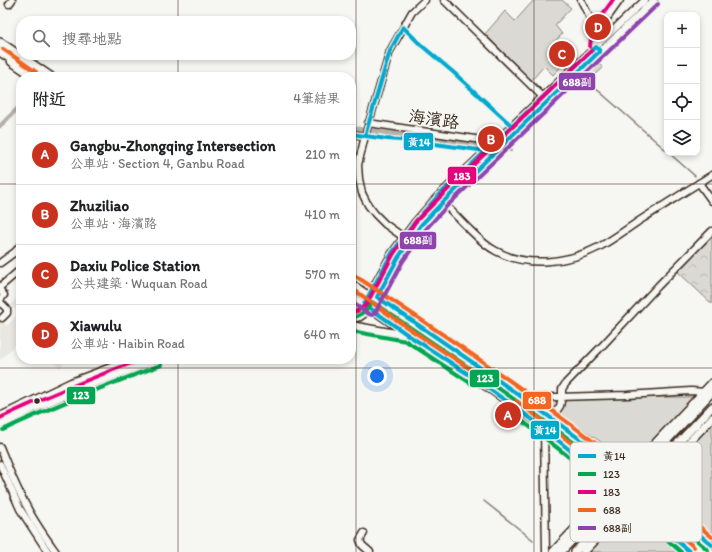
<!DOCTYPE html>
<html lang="zh-TW">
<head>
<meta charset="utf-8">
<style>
  :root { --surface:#fff; --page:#f6f6f6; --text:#202124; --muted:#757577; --line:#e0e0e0; --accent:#c8321e }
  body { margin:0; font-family:Itim,"LXGW WenKai TC",sans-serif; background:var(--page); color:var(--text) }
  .controls { position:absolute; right:12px; top:12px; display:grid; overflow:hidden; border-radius:8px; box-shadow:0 2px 6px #0003 }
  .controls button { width:36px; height:36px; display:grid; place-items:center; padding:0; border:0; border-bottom:1px solid var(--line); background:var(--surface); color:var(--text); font:20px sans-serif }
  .you { position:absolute; left:377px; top:376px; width:14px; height:14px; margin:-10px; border:3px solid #fff; border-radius:50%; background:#1a73e8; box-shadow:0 0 0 6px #1a73e833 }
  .badge { display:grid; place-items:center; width:26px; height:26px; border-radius:50%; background:var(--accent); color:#fff; font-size:13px; font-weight:700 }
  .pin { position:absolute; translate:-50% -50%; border:2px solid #fff; box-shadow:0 1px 4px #0006 }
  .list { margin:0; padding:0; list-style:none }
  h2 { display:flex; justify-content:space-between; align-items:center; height:52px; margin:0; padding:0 16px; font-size:17px }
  h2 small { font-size:13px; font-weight:400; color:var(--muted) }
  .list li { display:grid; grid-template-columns:26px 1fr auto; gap:12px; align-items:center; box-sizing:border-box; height:60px; padding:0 16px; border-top:1px solid var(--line) }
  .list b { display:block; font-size:15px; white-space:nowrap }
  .list p { margin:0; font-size:13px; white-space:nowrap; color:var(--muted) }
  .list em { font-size:13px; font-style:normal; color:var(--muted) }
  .icon { flex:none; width:22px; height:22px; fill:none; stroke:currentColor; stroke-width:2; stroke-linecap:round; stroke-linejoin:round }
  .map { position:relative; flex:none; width:712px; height:552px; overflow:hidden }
  .search { position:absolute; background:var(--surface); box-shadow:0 2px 6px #0003; left:16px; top:16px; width:340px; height:44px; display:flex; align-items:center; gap:10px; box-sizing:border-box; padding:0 14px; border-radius:16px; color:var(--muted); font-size:15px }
  .panel { position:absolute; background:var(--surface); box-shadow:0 2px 6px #0003; left:16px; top:72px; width:340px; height:292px; border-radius:16px }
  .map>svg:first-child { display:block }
  .built { fill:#e8e7e2 }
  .grass { fill:#dad9d3; stroke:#8a8278 }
  .forest { fill:url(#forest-crowns); stroke:#8a8278 }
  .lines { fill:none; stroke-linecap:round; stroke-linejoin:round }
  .stream { stroke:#857a71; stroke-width:1.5 }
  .canal { stroke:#b6b0a9; stroke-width:4.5 }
  .minor-casing { stroke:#3b2a1e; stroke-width:9 }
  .major-casing { stroke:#3b2a1e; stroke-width:10 }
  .highway-casing { stroke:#3b2a1e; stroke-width:12 }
  .minor { stroke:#f6f6f2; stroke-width:6 }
  .major { stroke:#f6f6f2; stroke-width:7 }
  .highway { stroke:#f6f6f2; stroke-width:9 }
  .highway-bridge-casing { stroke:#3b2a1e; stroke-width:12; stroke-linecap:butt }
  .highway-bridge { stroke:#f6f6f2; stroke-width:9 }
  .bus-1-casing { stroke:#f6f6f2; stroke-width:7 }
  .bus-2-casing { stroke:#f6f6f2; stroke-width:7 }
  .bus-3-casing { stroke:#f6f6f2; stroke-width:7 }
  .bus-4-casing { stroke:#f6f6f2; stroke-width:7 }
  .bus-5-casing { stroke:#f6f6f2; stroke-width:7 }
  .bus-1 { stroke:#00a9ce; stroke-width:4 }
  .bus-2 { stroke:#00a651; stroke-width:4 }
  .bus-3 { stroke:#e5007d; stroke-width:4 }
  .bus-4 { stroke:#f26522; stroke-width:4 }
  .bus-5 { stroke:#8e44ad; stroke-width:4 }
  .grid { fill:none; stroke:#3b2a1e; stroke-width:1; stroke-opacity:0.55 }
  .bus-dot { fill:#3b2a1e; stroke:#f6f6f2; stroke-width:1.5 }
  .labels { text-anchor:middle; stroke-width:3.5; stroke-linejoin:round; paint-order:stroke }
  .street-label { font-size:17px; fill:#3b2a1e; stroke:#f6f6f2 }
  .key { fill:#f6f6f2; stroke:#beb9b2; stroke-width:1 }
  .key-label { font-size:11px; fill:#3b2a1e }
  .line-badge { stroke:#f6f6f2; stroke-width:1.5 }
  .badge-label { font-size:11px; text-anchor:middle; font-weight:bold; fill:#fff }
</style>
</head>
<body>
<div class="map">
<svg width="712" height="552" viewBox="0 0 712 552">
  <defs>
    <pattern id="forest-crowns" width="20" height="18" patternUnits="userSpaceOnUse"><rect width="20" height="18" fill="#dad9d3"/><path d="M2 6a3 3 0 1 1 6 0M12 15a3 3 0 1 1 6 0" fill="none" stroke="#bcbab5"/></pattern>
  </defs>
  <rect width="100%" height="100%" fill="#f6f6f2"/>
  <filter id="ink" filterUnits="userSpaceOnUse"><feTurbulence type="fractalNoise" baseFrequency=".025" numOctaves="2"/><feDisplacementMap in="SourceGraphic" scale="8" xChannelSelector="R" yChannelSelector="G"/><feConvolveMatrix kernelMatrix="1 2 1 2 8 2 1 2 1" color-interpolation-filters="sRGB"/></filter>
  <g filter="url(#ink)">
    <g class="built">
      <path d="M21 293V339L0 360V319L7 326 19 313 11 305Z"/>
      <path d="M50 359H67L60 368Z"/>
    </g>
    <g class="grass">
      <path d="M534 0H562L571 8 555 25 562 34 551 46 557 51 554 55 563 65 553 75 544 66 531 81 485 34 505 11 515 21Z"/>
      <path d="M596 61 603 68 587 82 581 76Z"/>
      <path d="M627 397H694L631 462 540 401Z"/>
      <path d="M712 423V537L655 488 654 483Z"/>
      <path d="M628 509 681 552H588Z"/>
    </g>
    <path class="forest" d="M712 236V304L678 272Z"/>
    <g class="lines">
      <g class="stream">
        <path d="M584 78 667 151"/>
        <path d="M669 153 695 176"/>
        <path d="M484 501 533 540"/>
      </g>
      <g class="canal">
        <path d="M0 126 19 107H21"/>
        <path d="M351 128 511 150"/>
      </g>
      <g class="minor-casing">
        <g id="minor">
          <path d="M444 0 545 99"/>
          <path d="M581 0 597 32"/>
          <path d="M9 4 12 0"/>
          <path d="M596 47 597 32 620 0"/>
          <path d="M11 62 33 77"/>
          <path d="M368 123 495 142"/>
          <path d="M351 134 365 136"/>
          <path d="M699 183 712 201"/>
          <path d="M440 200C450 209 460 220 470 230 478 238 486 246 496 251 527 268 568 263 599 247 614 239 628 228 642 219 666 204 689 189 712 175"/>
          <path d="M406 239 385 224 375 214 368 205 362 193 359 179 358 165 365 136 390 51 412 12 425 0"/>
          <path d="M0 263 15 252 21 245"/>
          <path d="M351 280 360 286"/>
          <path d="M0 287 21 269"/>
          <path d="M0 290 4 295 0 300"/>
          <path d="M351 295 408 335 468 374 533 420 615 487 690 552"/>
          <path d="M0 302 7 309V313L2 318"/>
          <path d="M351 312 355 311 364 304 392 253 415 222 437 197 645 0"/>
          <path d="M406 317 454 349 499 380"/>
          <path d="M351 319 360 317 371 309 398 258 421 225 443 202 654 0"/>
          <path d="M351 325 407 335"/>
          <path d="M523 398 627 395 691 391 707 392"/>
          <path d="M0 416 71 382 132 359"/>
          <path d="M0 425 33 409 75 391 159 359"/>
          <path d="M587 445 639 484 712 545"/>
          <path d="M0 447C8 467 16 488 27 507 35 523 46 538 56 552"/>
          <path d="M0 464 20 509 48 552"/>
          <path d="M364 533 360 540 362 545 370 552"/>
          <path d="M546 552 544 429 560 406 562 397V389L566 383 603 345 658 286 712 231"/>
        </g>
      </g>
      <g class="major-casing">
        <g id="major">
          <path d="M553 552 712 383"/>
          <path d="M561 552 632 478 712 392"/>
          <path d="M575 552 712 407"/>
          <path d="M584 552 712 418"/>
        </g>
      </g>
      <g class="highway-casing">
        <g id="highway">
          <path d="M0 43 50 77"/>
          <path d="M0 51 17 62"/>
        </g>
      </g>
      <use href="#minor" class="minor"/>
      <use href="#major" class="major"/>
      <use href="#highway" class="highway"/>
      <g class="highway-bridge-casing">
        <g id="highway-bridge">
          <path d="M351 285 546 418 619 475 709 552"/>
          <path d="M675 531 700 552"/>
        </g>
      </g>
      <use href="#highway-bridge" class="highway-bridge"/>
      <g class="bus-1-casing">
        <g id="bus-1">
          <path d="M351 134 387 139 413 141 486 151"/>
          <path d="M365 136 390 51 403 27 421 45 453 72 512 126"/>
          <path d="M690 552 615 487 533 420 468 374 408 335 364 304 392 253 415 222 437 197 596 47 600 51 443 202 421 225 398 258 377 297C466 357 553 417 638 483 663 503 687 524 712 545"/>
        </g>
      </g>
      <g class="bus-2-casing">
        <g id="bus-2">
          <path d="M353 318C362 315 367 310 372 302 461 361 549 422 634 488 659 507 683 529 708 550"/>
          <path d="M351 331 406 341 472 384"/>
          <path d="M508 411C569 454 625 503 681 552"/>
          <path d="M3 430C55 405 107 385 161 365"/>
        </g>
      </g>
      <g class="bus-3-casing">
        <g id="bus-3">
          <path d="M590 47 592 29 613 0"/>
          <path d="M351 313 357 311 366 305 393 255 416 221 439 198 591 51"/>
          <path d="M0 418C46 396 94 377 142 359"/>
        </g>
      </g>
      <g class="bus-4-casing">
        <g id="bus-4">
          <path d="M3 49 36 72"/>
          <path d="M354 275C422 320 489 365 555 413 609 452 661 494 712 537"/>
          <path d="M354 290 411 330 478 374"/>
          <path d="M516 401C578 446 636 497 694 547"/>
        </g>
      </g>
      <g class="bus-5-casing">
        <path id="bus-5" d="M351 302 369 314 372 315 375 313 403 261 426 229 447 206 658 4"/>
      </g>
      <use href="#bus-1" class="bus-1"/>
      <use href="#bus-2" class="bus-2"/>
      <use href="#bus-3" class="bus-3"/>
      <use href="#bus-4" class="bus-4"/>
      <use href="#bus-5" class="bus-5"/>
    </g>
  </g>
  <path class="grid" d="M178 0V21M356 0V552M534 0V552M178 55V77M0 184H21M351 184H712M178 359V552M0 368H712"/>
  <circle class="bus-dot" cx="37" cy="401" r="3.5"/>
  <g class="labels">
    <g class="street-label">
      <text transform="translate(434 119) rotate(8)" y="6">海濱路</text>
    </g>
  </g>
  <rect x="570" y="442" width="132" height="100" rx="6" class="key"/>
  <rect x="578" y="454" width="18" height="4" fill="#00a9ce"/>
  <rect x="578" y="472" width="18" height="4" fill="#00a651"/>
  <rect x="578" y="490" width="18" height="4" fill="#e5007d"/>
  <rect x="578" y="508" width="18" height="4" fill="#f26522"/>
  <rect x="578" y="526" width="18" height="4" fill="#8e44ad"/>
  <g class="key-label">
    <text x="603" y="460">黃14</text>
    <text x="603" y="478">123</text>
    <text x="603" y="496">183</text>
    <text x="603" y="514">688</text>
    <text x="603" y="532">688副</text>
  </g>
  <g class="line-badge">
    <rect x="558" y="72" width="38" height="19" rx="4" fill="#8e44ad"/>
    <rect x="403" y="132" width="31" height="19" rx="4" fill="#00a9ce"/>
    <rect x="447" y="166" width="30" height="19" rx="4" fill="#e5007d"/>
    <rect x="399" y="231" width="38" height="19" rx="4" fill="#8e44ad"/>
    <rect x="469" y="369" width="31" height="19" rx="4" fill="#00a651"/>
    <rect x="66" y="386" width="30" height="19" rx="4" fill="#00a651"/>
    <rect x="522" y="391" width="30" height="19" rx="4" fill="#f26522"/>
    <rect x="530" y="420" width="30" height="20" rx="4" fill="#00a9ce"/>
  </g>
  <g class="badge-label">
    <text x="577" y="86">688副</text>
    <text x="419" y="146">黃14</text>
    <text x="462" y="180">183</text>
    <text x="418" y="244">688副</text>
    <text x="485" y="382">123</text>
    <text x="81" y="399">123</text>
    <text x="537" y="404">688</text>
    <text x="545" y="434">黃14</text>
  </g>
</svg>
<div class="controls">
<button>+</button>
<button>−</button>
<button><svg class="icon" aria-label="locate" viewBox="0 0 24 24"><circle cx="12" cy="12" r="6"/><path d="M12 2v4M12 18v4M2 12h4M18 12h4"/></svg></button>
<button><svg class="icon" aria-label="layers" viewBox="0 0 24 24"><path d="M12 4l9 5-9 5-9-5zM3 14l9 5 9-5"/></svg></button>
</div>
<div class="you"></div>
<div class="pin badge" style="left:508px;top:415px">A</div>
<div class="pin badge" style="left:491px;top:139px">B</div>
<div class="pin badge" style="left:562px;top:54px">C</div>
<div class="pin badge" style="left:598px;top:27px">D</div>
<div class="search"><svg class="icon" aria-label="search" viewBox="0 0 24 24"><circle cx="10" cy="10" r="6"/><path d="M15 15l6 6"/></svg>搜尋地點</div>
<section class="panel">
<h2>附近<small>4筆結果</small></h2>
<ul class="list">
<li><span class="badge">A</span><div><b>Gangbu-Zhongqing Intersection</b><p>公車站 · Section 4, Ganbu Road</p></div><em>210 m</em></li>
<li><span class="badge">B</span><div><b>Zhuziliao</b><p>公車站 · 海濱路</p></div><em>410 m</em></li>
<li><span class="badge">C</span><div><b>Daxiu Police Station</b><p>公共建築 · Wuquan Road</p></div><em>570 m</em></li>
<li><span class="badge">D</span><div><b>Xiawulu</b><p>公車站 · Haibin Road</p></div><em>640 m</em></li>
</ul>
</section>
</div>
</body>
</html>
